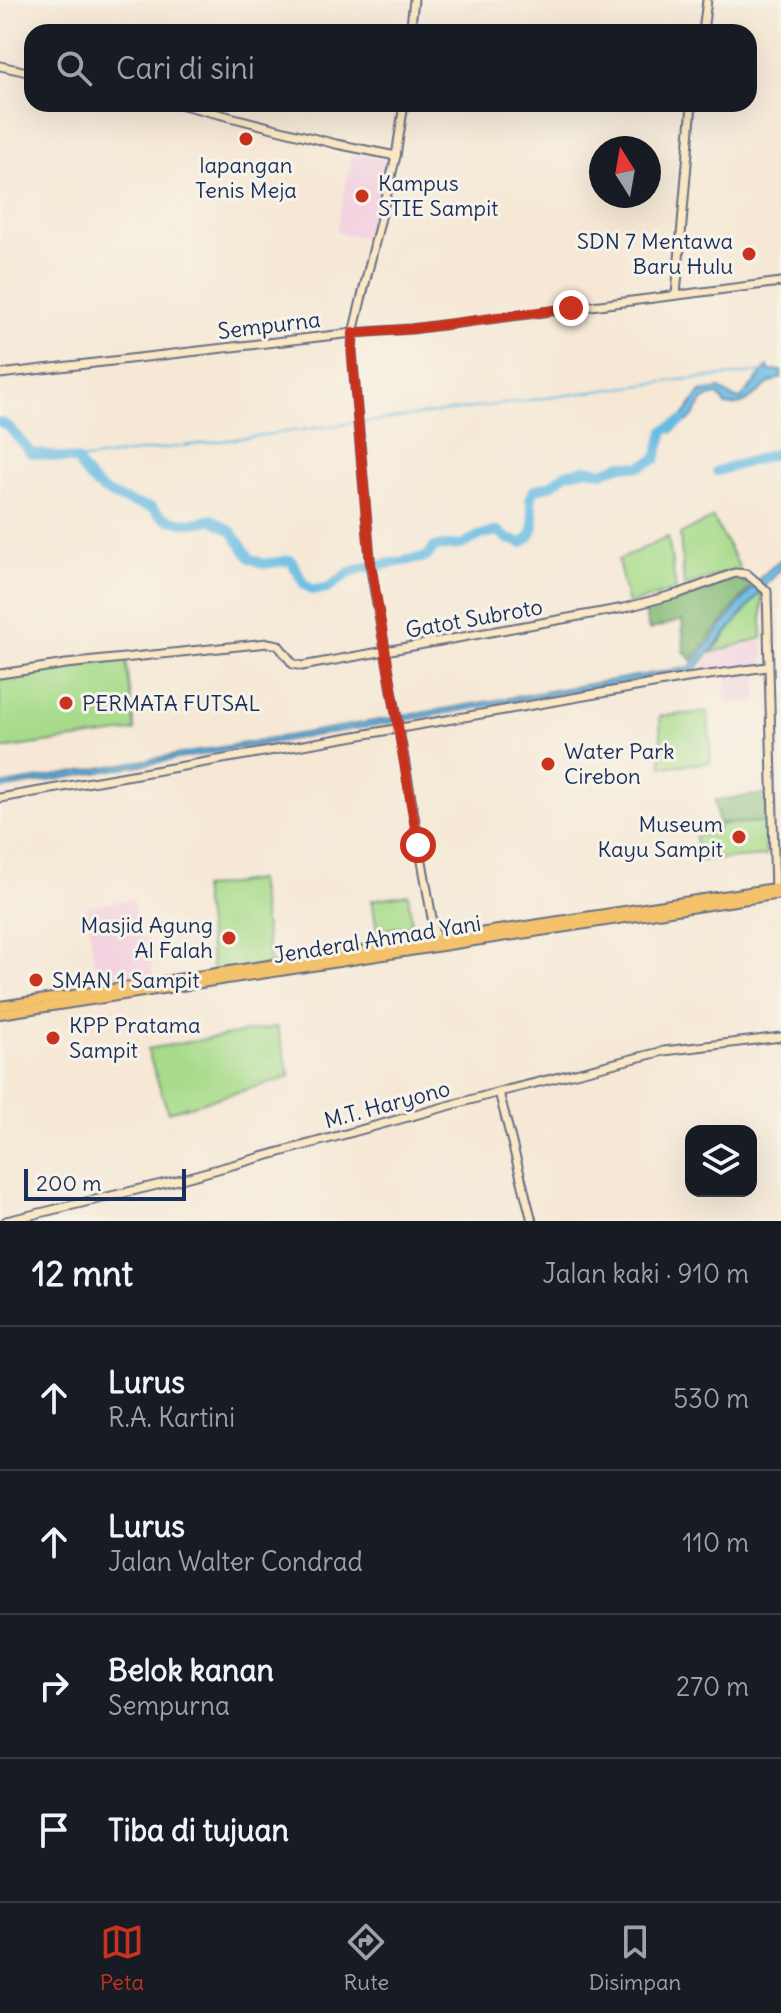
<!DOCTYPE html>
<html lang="id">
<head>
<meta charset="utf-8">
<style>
  :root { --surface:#171b24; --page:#242831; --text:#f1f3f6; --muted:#9ea1a6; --line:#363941; --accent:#c8321e }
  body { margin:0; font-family:Delius,sans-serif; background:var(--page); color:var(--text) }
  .controls { position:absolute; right:24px; bottom:24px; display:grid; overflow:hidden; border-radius:16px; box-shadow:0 8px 32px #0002 }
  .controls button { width:72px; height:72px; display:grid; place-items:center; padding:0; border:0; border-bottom:2px solid var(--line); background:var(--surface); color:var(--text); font:40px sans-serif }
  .compass { position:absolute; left:589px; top:136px; width:72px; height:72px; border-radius:50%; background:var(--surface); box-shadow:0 8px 32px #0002; rotate:349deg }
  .scale { position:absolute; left:24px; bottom:20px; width:162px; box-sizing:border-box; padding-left:8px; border:4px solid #1b2f5e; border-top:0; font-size:22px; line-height:28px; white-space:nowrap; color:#1b2f5e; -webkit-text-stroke:6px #f7f3e8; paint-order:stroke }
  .stop { position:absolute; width:24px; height:24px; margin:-18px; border:6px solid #c8321e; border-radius:50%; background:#fff }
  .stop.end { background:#c8321e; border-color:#fff; box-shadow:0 2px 8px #0008 }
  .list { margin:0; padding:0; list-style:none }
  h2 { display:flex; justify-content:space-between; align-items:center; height:104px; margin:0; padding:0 32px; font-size:34px }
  h2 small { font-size:26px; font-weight:400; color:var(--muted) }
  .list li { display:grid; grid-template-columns:52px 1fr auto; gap:24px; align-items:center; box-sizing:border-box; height:144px; padding:0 32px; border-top:2px solid var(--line) }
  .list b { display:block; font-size:30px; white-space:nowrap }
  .list p { margin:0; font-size:26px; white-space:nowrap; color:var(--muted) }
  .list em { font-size:26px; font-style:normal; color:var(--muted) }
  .icon { flex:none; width:44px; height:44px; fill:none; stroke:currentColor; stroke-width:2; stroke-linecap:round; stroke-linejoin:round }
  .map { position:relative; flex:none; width:781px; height:1221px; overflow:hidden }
  .search { position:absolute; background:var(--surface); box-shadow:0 8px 32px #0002; left:24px; right:24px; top:24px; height:88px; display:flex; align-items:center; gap:20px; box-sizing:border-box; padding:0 28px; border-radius:24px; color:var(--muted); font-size:30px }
  .sheet { height:680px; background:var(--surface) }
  nav { display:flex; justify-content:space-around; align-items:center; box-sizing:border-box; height:112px; border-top:2px solid var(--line); background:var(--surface); font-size:22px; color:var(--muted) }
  nav a { display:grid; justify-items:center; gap:4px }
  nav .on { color:var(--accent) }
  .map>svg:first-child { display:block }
  .built { fill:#f3cfdf }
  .green { fill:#a7db8a; stroke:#618574; stroke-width:2 }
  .forest { fill:#85bb76; stroke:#50756a; stroke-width:2 }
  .water { fill:#66bbe2; stroke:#4075a0; stroke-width:2 }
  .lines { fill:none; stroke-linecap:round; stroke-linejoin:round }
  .stream { stroke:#66bbe2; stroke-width:2 }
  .river { stroke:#66bbe2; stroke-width:10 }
  .secondary-casing { stroke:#687088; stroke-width:11 }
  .highway-casing { stroke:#687088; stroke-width:12 }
  .secondary { stroke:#fae7c3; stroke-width:7 }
  .highway { stroke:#f3c26a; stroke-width:8 }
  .route { stroke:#c8321e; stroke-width:10 }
  .poi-dot { fill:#c8321e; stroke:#f7f3e8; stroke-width:3 }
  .labels { text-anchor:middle; stroke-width:6; stroke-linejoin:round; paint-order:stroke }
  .poi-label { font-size:22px; fill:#1b2f5e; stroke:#f7f3e8; text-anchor:start }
  .street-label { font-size:22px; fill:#1b2f5e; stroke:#f7f3e8 }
</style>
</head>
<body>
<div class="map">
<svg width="781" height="1221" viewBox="0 0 781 1221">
  <rect width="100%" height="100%" fill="#f7f3e8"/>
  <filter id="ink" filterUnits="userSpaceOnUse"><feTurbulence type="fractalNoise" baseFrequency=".0125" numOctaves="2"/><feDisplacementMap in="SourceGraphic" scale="16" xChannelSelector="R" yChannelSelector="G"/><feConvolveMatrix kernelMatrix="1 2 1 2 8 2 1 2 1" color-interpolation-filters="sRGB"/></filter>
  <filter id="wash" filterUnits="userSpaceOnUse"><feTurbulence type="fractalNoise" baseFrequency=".006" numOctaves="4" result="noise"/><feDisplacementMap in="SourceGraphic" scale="32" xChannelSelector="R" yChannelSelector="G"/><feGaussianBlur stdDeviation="1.8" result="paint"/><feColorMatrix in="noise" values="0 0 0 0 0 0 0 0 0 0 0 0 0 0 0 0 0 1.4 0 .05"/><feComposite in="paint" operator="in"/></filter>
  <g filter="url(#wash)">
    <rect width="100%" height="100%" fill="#f6e8d5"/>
    <g class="built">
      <path d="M352 154 390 160 370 239 336 232Z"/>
      <path d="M763 641V664L699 673 712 655Z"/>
      <path d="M758 674 757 702 725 703 728 677Z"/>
      <path d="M133 899 140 937 146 936 154 981 99 989 86 906Z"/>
    </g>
    <g class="green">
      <path d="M713 518 740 568 684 586 680 534Z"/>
      <path d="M668 537 676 590 628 605 618 560Z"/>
      <path d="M760 592 762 593V638L712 653Z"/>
      <path d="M126 659 135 731 0 749V675Z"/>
      <path d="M708 712 711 762 662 767 660 716Z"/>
      <path d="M765 822 766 856 698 861 695 836 717 832 719 825Z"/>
      <path d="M258 880 270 964 213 972 202 888Z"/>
      <path d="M408 894 412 925 377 931 372 900Z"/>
      <path d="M277 1027 290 1077 168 1112 147 1049Z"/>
    </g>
    <g class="forest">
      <path d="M735 578 747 583 750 587 692 660 684 651 682 620 649 630 644 610Z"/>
      <path d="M765 794 766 822 718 823 715 800Z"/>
    </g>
    <g class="water">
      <path d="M768 366 769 371H781V378C756 385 754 409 725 405L718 395C695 398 702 410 689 420 682 425 677 427 672 432L669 425 683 416 701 392 720 389 734 398 741 399Z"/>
      <path d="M781 559V568L694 671 0 789V785L690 667 760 578Z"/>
    </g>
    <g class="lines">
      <g class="stream">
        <path d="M360 423 680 380 766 372"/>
        <path d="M77 460 354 423"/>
      </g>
      <g class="river">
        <path d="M0 422 9 427 31 453 77 460C93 492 119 500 152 508 166 525 193 525 212 519L232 532 250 558 263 564 291 560 304 584 313 590 328 588 349 573 363 568 427 557 434 547 461 545 481 535 498 531 508 539 522 543C540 531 533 518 530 498L534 490 551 485 565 474 587 469 602 472 621 465 639 467 656 459 664 431 681 421"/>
        <path d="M717 471 781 452"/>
      </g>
    </g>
  </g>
  <g filter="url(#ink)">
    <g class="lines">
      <g class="secondary-casing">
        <g id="secondary">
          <path d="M410 32 414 0"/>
          <path d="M703 32 707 0"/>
          <path d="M0 66 32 73"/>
          <path d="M179 104 336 144 396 156"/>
          <path d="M404 104 396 156 353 333 352 352 371 570 436 941"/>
          <path d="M676 295 692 104"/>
          <path d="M0 374 353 333 411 329 781 282"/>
          <path d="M0 674 66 664 268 643 278 645 293 664 302 666 624 608 680 593 735 573 747 574 767 591 775 893"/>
          <path d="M0 798 687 678 767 667"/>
          <path d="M499 1092 532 1221"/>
          <path d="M6 1221 174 1181 499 1092 664 1051 781 1037"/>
        </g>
      </g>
      <g class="highway-casing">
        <g id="highway">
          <path d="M0 1006 781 887"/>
          <path d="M0 1014 781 894"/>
        </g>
      </g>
      <use href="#secondary" class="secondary"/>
      <use href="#highway" class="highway"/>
    </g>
  </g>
  <g class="lines" filter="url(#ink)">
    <path class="route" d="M418 845 370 559 352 352 353 333 411 329 571 308"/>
  </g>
  <g class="poi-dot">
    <circle cx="246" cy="139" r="8"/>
    <circle cx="362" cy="196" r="8"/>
    <circle cx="749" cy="254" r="8"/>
    <circle cx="66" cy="703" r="8"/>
    <circle cx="548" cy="764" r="8"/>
    <circle cx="739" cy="837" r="8"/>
    <circle cx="229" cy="938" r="8"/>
    <circle cx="36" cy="980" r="8"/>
    <circle cx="53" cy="1038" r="8"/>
  </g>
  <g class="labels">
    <g class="poi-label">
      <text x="246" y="173" text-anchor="middle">lapangan<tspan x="246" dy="25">Tenis Meja</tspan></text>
      <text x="378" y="191">Kampus<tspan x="378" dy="25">STIE Sampit</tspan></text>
      <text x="733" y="249" text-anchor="end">SDN 7 Mentawa<tspan x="733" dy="25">Baru Hulu</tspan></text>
      <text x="82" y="711">PERMATA FUTSAL</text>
      <text x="564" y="759">Water Park<tspan x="564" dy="25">Cirebon</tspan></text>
      <text x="723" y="832" text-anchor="end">Museum<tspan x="723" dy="25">Kayu Sampit</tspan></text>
      <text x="213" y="933" text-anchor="end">Masjid Agung<tspan x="213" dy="25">Al Falah</tspan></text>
      <text x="52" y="988">SMAN 1 Sampit</text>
      <text x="69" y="1033">KPP Pratama<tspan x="69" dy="25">Sampit</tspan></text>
    </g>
    <g class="street-label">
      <text transform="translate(269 325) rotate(-7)" y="8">Sempurna</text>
      <text transform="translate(474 618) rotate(-10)" y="8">Gatot Subroto</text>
      <text transform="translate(377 939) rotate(-9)" y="8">Jenderal Ahmad Yani</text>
      <text transform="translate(387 1104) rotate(-15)" y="8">M.T. Haryono</text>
    </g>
  </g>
</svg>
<div class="controls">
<button><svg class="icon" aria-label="layers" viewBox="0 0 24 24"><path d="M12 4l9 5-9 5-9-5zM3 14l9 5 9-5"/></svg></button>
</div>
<svg class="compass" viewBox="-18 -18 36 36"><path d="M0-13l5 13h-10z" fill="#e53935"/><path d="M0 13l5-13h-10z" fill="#9ea1a6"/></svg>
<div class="scale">200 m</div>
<div class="stop" style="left:418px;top:845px"></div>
<div class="stop end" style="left:571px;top:308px"></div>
<div class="search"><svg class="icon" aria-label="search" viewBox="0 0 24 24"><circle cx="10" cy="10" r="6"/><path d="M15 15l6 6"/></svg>Cari di sini</div>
</div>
<section class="sheet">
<h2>12 mnt<small>Jalan kaki · 910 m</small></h2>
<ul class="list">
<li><svg class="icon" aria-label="ahead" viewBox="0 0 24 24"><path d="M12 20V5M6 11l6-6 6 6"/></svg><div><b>Lurus</b><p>R.A. Kartini</p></div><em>530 m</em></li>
<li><svg class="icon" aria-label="ahead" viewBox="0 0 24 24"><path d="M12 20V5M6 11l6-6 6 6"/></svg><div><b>Lurus</b><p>Jalan Walter Condrad</p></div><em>110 m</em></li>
<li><svg class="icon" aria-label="right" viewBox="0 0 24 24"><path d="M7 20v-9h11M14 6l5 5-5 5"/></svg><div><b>Belok kanan</b><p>Sempurna</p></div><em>270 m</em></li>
<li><svg class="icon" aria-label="arrive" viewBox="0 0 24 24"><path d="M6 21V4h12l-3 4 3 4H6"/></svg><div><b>Tiba di tujuan</b></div></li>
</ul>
</section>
<nav>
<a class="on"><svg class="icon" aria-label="map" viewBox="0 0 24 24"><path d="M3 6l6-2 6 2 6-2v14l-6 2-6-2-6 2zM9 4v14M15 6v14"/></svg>Peta</a>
<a><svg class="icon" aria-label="directions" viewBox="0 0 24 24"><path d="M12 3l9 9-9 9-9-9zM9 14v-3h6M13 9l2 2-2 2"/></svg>Rute</a>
<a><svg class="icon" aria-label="saved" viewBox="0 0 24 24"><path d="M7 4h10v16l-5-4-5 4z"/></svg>Disimpan</a>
</nav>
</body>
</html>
